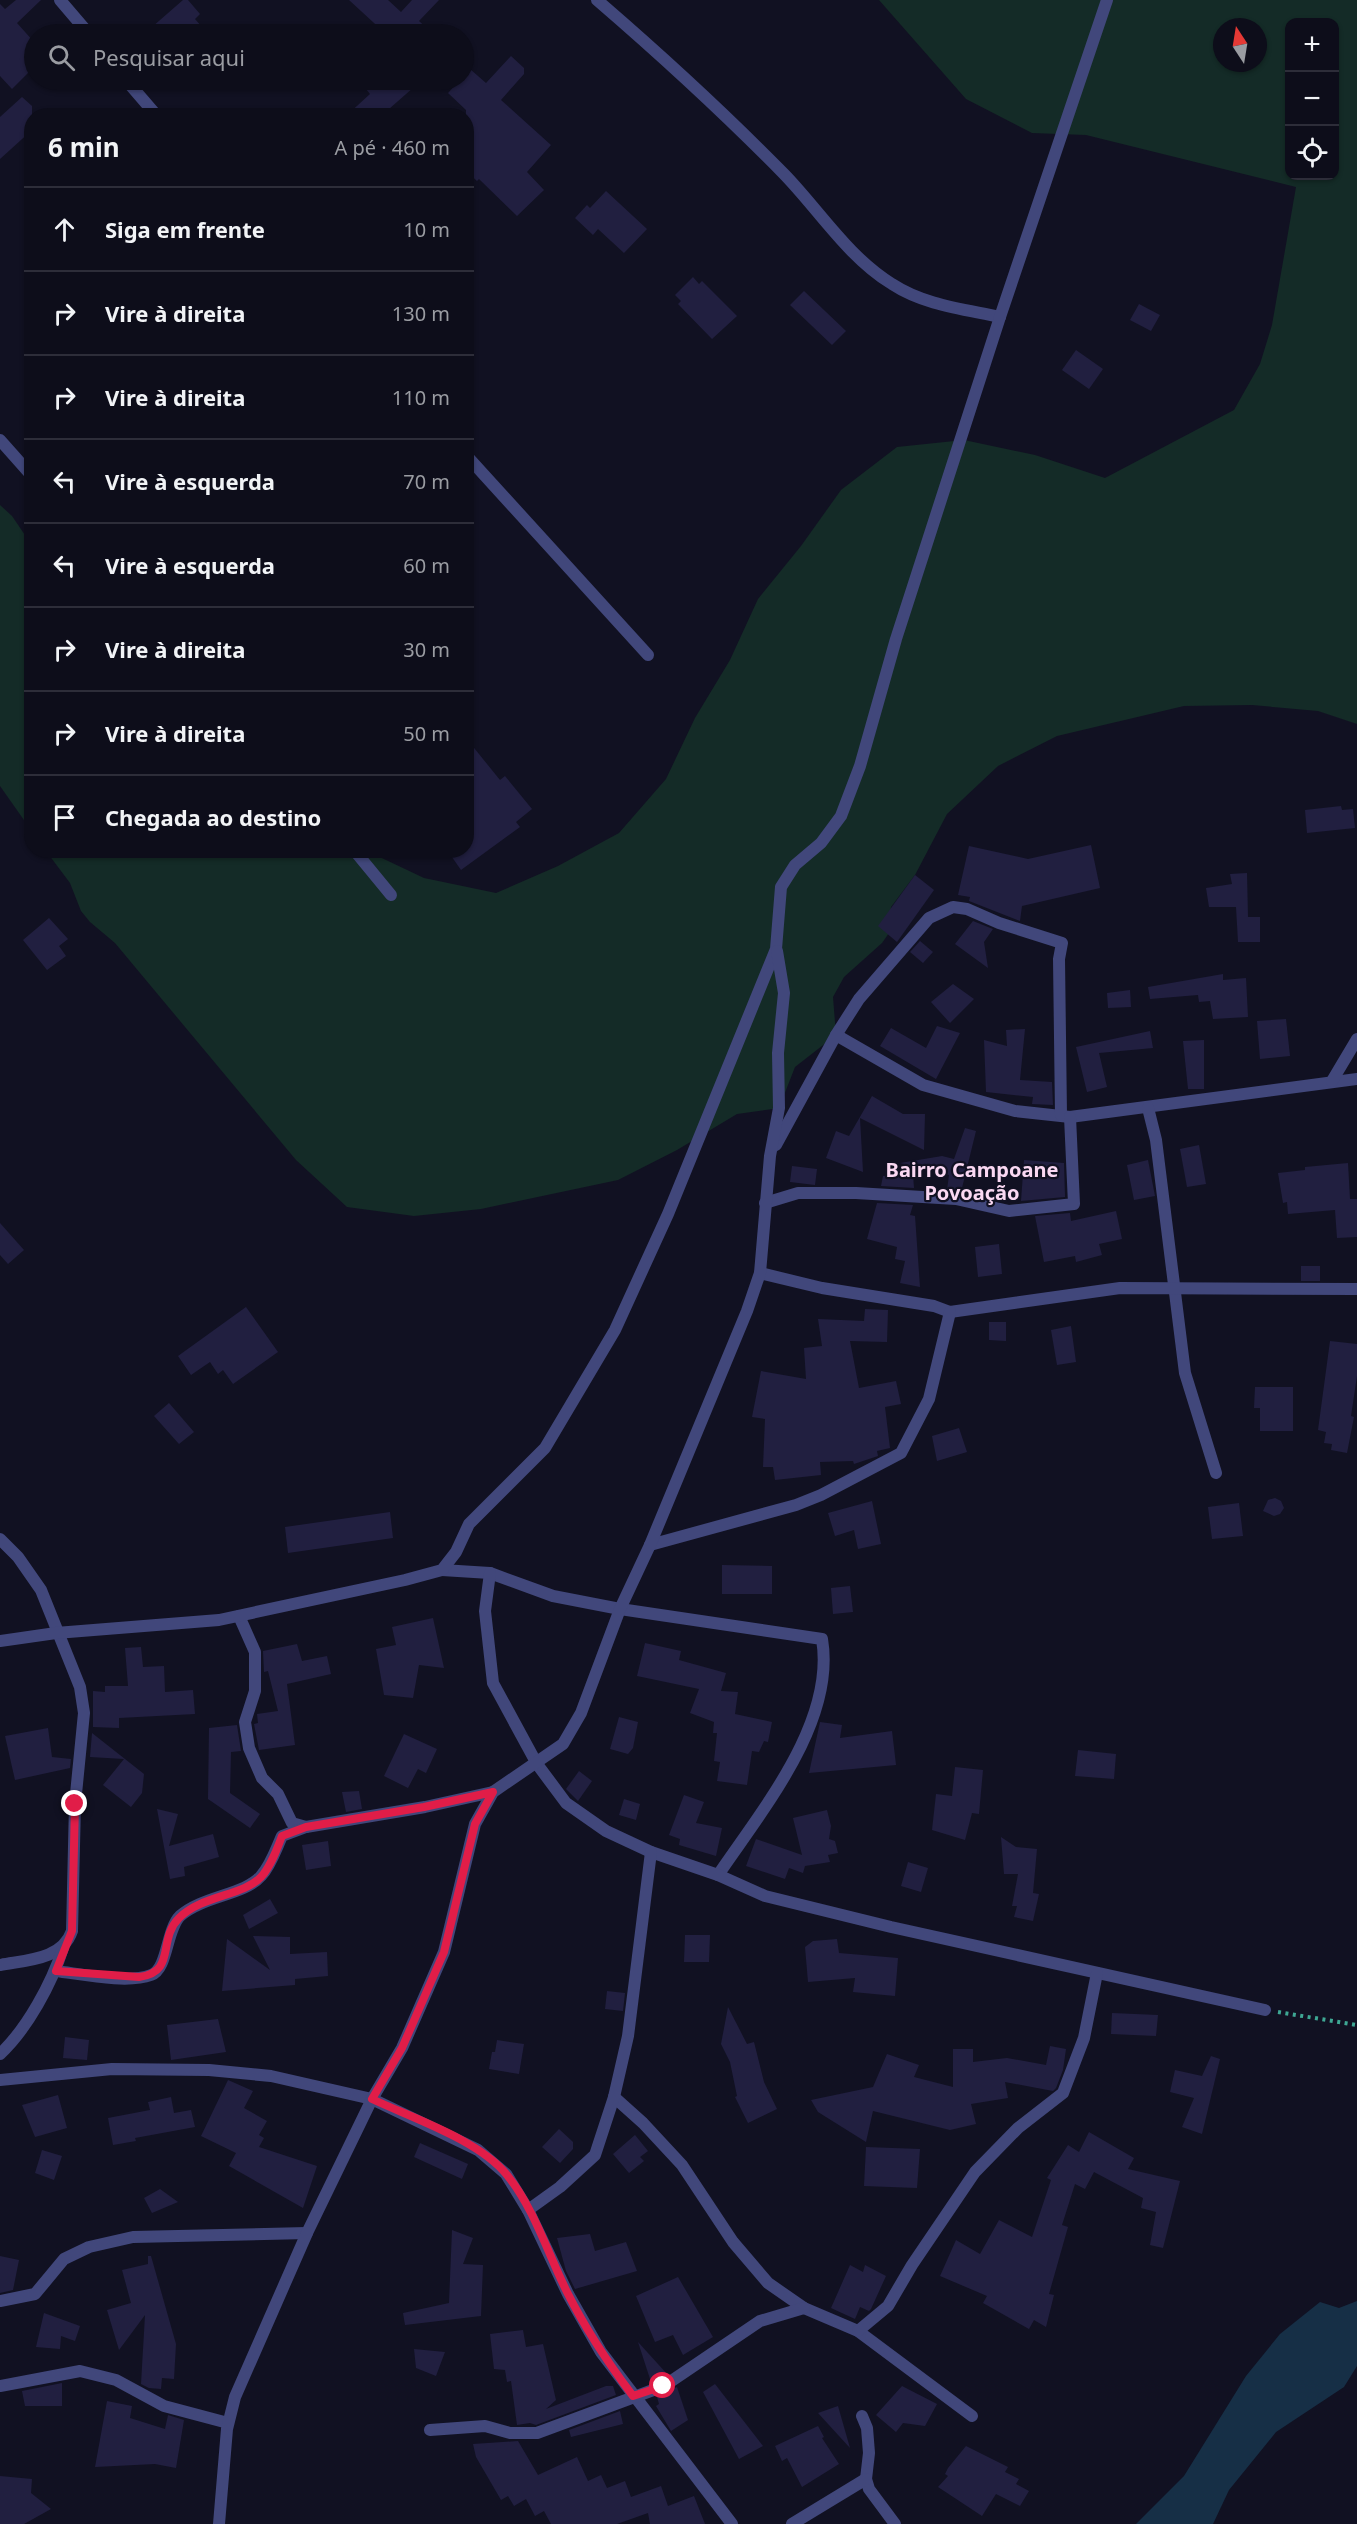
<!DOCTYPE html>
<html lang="pt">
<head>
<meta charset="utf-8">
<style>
  :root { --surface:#0d0d1a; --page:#161623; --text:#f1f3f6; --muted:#9a9ca2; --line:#2d2d39 }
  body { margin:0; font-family:"Noto Sans",sans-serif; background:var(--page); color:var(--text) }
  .controls { position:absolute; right:18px; top:18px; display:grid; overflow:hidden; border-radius:12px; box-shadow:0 2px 4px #0004 }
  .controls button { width:54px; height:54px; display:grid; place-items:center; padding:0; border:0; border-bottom:2px solid var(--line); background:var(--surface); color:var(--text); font:30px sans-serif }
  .compass { position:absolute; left:1213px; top:18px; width:54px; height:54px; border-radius:50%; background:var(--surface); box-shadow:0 2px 4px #0004; rotate:348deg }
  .stop { position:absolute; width:18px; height:18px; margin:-14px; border:4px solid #e11d48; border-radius:50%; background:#fff }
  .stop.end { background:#e11d48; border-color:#fff; box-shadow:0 2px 6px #0008 }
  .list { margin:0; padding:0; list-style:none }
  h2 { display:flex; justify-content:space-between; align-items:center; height:78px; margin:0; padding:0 24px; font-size:26px }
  h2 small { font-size:20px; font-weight:400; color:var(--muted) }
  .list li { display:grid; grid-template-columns:39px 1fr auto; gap:18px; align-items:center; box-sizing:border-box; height:84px; padding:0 24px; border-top:2px solid var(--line) }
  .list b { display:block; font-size:22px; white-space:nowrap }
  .list em { font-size:20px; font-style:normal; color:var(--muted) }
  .icon { flex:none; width:33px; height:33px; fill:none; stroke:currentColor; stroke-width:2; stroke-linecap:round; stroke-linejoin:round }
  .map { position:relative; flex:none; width:1357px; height:2524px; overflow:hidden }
  .search { position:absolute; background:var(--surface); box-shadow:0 2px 4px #0004; left:24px; top:24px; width:450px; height:66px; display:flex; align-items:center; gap:15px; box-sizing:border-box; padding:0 21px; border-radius:33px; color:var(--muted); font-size:22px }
  .panel { position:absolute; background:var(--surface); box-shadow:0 2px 4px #0004; left:24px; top:108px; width:450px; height:750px; border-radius:24px }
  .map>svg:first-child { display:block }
  .green { fill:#142b27; fill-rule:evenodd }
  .water { fill:#162f46 }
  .building { fill:#211f40 }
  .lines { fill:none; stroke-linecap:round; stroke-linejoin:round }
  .path { stroke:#3ea793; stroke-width:4; stroke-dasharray:3 4.5; stroke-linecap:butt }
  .street { stroke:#41477b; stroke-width:12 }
  .route { stroke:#e11d48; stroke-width:8 }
  .labels { text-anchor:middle; stroke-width:4.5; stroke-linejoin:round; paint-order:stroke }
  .neighbourhood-label { font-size:20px; font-weight:bold; fill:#fad8f2; stroke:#112 }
</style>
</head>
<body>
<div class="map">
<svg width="1357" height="2524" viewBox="0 0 1357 2524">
  <rect width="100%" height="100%" fill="#112"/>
  <g class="green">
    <path d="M879 0H1357V724L1318 711 1252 705 1184 706 1057 736 998 766 947 814 915 875 891 907 889 933 882 943 844 977 833 997 836 1035 795 1067 779 1108 737 1114 677 1150 618 1180 481 1209 414 1216 347 1207 296 1160 115 943 90 922 81 911 70 883 46 851H367L424 878 496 893 558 866 619 833 666 779 695 718 730 660 758 599 801 546 841 490 897 447 964 440 1035 455 1105 478 1234 410 1260 364 1272 325 1296 187 1086 135 1032 133 966 99ZM1290 22H1334V176H1290ZM1222 27H1258V63H1222Z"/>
    <path d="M0 505 12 516 31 544V830L0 786Z"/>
  </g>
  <path class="water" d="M1357 2301V2366L1344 2387 1276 2432 1229 2490 1213 2524H1136L1184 2476 1246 2376 1280 2334 1320 2302 1339 2308Z"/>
  <g class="building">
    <path d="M16 0H41L17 23 34 42V67L12 89 0 76V4L5 9Z"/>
    <path d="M183 0H188L200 14 195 19 208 34H144Z"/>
    <path d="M349 0H388L401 12 412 0H439L419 21 433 34H386Z"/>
    <path d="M511 56 524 68V74L501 100 551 145 527 172 544 190 517 216 479 179 477 181 466 171V110L448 93 470 69 486 83Z"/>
    <path d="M377 80H422L381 116H346L370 94 366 89Z"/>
    <path d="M22 97 32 106V130L0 159V117Z"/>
    <path d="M606 191 647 229 624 253 598 229 593 235 575 218 587 205 590 208Z"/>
    <path d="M693 277 699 284 702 281 737 316 712 339 678 304 681 301 675 295Z"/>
    <path d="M804 291 846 331 832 345 790 305Z"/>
    <path d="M1139 304 1160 315 1151 331 1130 320Z"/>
    <path d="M1076 350 1103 369 1089 389 1062 370Z"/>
    <path d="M466 738 500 780 505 776 532 809 516 822 520 827 461 870 447 850H466Z"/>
    <path d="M1341 806 1342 810 1353 809 1355 828 1307 833 1305 810Z"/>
    <path d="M1091 845 1100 888 1022 906 1020 921 969 901 970 897 958 895 969 846 1028 859Z"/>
    <path d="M1247 873 1248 917H1260V942H1238L1236 907H1209L1206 888 1232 884 1230 874Z"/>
    <path d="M915 875 934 890 897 942 878 926Z"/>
    <path d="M49 918 68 939 59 946 66 956 47 970 23 940Z"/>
    <path d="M973 921 993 929 984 942 988 968 955 944Z"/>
    <path d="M920 941 933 952 923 963 910 952Z"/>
    <path d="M1223 974V980L1246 978 1248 1017 1213 1019 1210 1001 1199 1002 1198 995 1150 999 1148 987Z"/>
    <path d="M953 984 974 999 950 1023 931 1002Z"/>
    <path d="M1130 990 1131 1007 1108 1008 1107 993Z"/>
    <path d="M1286 1019 1290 1056 1260 1059 1257 1021Z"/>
    <path d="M937 1026 960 1033 936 1079 880 1046 891 1028 926 1048Z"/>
    <path d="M1025 1029 1020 1080 1052 1082 1053 1105 1032 1104 1033 1097 986 1092 984 1040 1007 1046 1006 1030Z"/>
    <path d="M1150 1031 1153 1048 1099 1053 1107 1087 1087 1092 1076 1047Z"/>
    <path d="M1204 1040V1089H1188L1183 1041Z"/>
    <path d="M872 1096 903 1114H925L924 1150 860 1118 863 1172 826 1158 836 1131 849 1136Z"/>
    <path d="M965 1128 976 1131 961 1192 947 1190 949 1175 900 1163 942 1156 954 1159Z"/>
    <path d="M1199 1145 1206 1184 1187 1187 1180 1149Z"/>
    <path d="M1024 1160 1064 1163 1065 1197 1021 1201Z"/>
    <path d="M1148 1160 1155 1196 1134 1200 1127 1165Z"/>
    <path d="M1348 1163 1350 1199H1357V1237L1337 1238 1335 1210 1288 1214 1287 1202 1283 1203 1278 1173 1305 1170V1167Z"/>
    <path d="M792 1166 817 1169 815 1185 790 1182Z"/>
    <path d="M913 1174 914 1188 881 1186 883 1176Z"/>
    <path d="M877 1203 913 1205 910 1215 915 1216 920 1287 900 1283 905 1261 895 1259 897 1247 867 1239Z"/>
    <path d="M1116 1211 1122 1239 1099 1244 1102 1255 1076 1262 1075 1256 1044 1262 1035 1216 1070 1213 1071 1221Z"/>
    <path d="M0 1223 24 1250 8 1264 0 1255Z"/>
    <path d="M999 1244 1002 1274 978 1277 975 1247Z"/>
    <rect x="1301" y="1266" width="19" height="15"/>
    <path d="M246 1307 278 1352 233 1384 223 1370 218 1374 210 1362 191 1375 178 1356Z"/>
    <path d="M865 1309 888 1310 887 1342 850 1341 859 1388 896 1381 901 1404 885 1407 890 1448 877 1451 878 1456 854 1464 853 1461 820 1462 821 1475 775 1480 773 1467H763L765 1419 752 1417 761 1371 806 1379 804 1348 822 1346 818 1319 864 1321Z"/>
    <path d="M989 1322H1006V1341L989 1340Z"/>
    <path d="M1071 1326 1076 1362 1057 1365 1051 1330Z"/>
    <path d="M1330 1341 1357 1344V1376L1351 1416 1354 1417 1347 1453 1331 1450 1332 1444 1324 1443 1326 1432 1318 1430Z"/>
    <path d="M1255 1387H1293V1431H1260V1408H1254Z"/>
    <path d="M169 1403 194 1432 179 1444 154 1416Z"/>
    <path d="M959 1428 967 1452 937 1461 932 1436Z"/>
    <path d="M1275 1498 1281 1501 1284 1508 1280 1514 1274 1516 1263 1511 1268 1500Z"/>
    <path d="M872 1501 881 1544 858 1549 854 1530 835 1536 828 1513Z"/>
    <path d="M1239 1503 1243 1536 1212 1539 1208 1507Z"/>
    <path d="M390 1512 393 1538 288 1553 285 1527Z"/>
    <path d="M722 1565 772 1566V1594H722Z"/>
    <path d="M850 1586 853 1612 833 1614 831 1588Z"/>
    <path d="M433 1618 444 1668 419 1665 413 1698 384 1695 376 1649 396 1645 392 1627Z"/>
    <path d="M645 1643 681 1651 679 1660 726 1673 721 1691 738 1692 735 1714 772 1722 768 1742 764 1741 759 1752 752 1751 747 1785 717 1781 720 1762 714 1761 717 1733H713L714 1722 690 1713 699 1689 637 1676Z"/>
    <path d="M297 1644 302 1661 327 1656 331 1674 287 1684 295 1745 259 1750 254 1724 258 1723 257 1714 278 1711 268 1671 264 1672 263 1651Z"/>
    <path d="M141 1647 143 1667 164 1666 165 1692 193 1690 195 1714 119 1718V1728L93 1727V1691L105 1692V1686H128L125 1648Z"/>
    <path d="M619 1717 638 1722 633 1748 628 1754 610 1749Z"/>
    <path d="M820 1722 842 1725 840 1738 892 1731 896 1765 809 1773Z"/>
    <path d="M237 1725 241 1751 231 1752 230 1793 260 1814 250 1828 208 1799 209 1728Z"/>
    <path d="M48 1728 52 1757 71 1759 70 1768 15 1780 5 1736Z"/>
    <path d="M92 1733 144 1774 142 1793 131 1807 103 1785 124 1759 90 1757Z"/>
    <path d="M404 1734 437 1749 426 1773 418 1769 408 1788 384 1776Z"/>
    <path d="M1078 1750 1116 1754 1114 1779 1075 1776Z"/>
    <path d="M955 1767 983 1770 979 1814 972 1813 965 1840 932 1830 936 1794 952 1796Z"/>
    <path d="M579 1771 592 1781 578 1801 566 1789Z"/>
    <path d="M359 1791 362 1809 346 1812 342 1792Z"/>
    <path d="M684 1795 704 1802 696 1823 722 1828 716 1856 679 1845 680 1839 669 1835Z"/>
    <path d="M624 1799 640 1804 636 1820 619 1815Z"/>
    <path d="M157 1809 178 1814 169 1846 213 1834 219 1857 184 1867 185 1876 170 1879Z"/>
    <path d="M827 1810 831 1826 829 1839 835 1841 838 1853 828 1855 830 1862 805 1866 803 1873 789 1868 785 1879 746 1866 756 1839 802 1855 793 1818Z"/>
    <path d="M1001 1837 1016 1847 1037 1849 1033 1893 1039 1894 1033 1921 1014 1917 1017 1906H1012L1018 1874H1004Z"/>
    <path d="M328 1841 331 1866 306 1870 302 1845Z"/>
    <path d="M908 1862 928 1868 921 1892 901 1886Z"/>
    <path d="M270 1899 278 1913 249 1929 243 1915Z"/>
    <path d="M685 1935H710L709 1962H684Z"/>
    <path d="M253 1936 290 1937V1954L327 1952 328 1976 295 1979V1985L222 1991 227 1939 270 1970Z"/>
    <path d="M837 1939 839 1953 898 1958 895 1996 853 1992 855 1978 808 1982 805 1947 813 1941Z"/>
    <path d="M607 1991 625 1993 623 2011 605 2009Z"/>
    <path d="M728 2007 747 2044 754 2042 764 2082 777 2109 748 2123 735 2097 737 2096 730 2062 721 2044Z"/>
    <path d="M1112 2013 1158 2015 1156 2036 1111 2034Z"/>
    <path d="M218 2019 226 2052 171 2060 167 2025Z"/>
    <path d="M65 2037 89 2040 87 2060 63 2058Z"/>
    <path d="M497 2040 524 2044 519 2074 489 2069 492 2052H495Z"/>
    <path d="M1050 2046 1066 2049 1063 2070 1056 2088 1053 2091 1005 2082 1008 2098 971 2104 976 2124 950 2130 873 2111 866 2142 818 2112 811 2100 873 2087 887 2054 919 2065 914 2077 953 2087V2049H973V2062L1007 2058 1046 2065Z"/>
    <path d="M1211 2056 1220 2059 1202 2134 1182 2127 1194 2098 1170 2092 1175 2070 1202 2076Z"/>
    <path d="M228 2080 253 2091 244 2108 267 2121 259 2135 264 2138 259 2147 317 2166 303 2208 229 2166 236 2153 201 2136Z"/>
    <path d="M58 2095 67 2128 35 2137 22 2105Z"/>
    <path d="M171 2097 174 2113 191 2110 195 2127 135 2138 136 2141 113 2145 108 2118 150 2110 148 2102Z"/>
    <path d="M559 2129 573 2142V2149L560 2163 542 2147Z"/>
    <path d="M1089 2132 1134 2158 1128 2169 1180 2181 1163 2248 1150 2245 1156 2212 1141 2208 1143 2198 1094 2172 1085 2189 1075 2184 1062 2225 1068 2227 1049 2294 1054 2295 1046 2327 1034 2320 1029 2329 983 2303 987 2296 940 2276 956 2240 980 2254 999 2220 1032 2237 1051 2180 1047 2178 1068 2145 1079 2152Z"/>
    <path d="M635 2135 648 2151 640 2157 644 2161 629 2173 613 2154Z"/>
    <path d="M420 2143 468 2164 462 2179 414 2157Z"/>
    <path d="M866 2147 920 2149 917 2188 864 2186Z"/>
    <path d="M42 2150 62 2156 54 2180 35 2173Z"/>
    <path d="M160 2189 178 2202 152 2213 144 2198Z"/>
    <path d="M452 2230 473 2238 463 2264 483 2265 481 2316 405 2325 403 2313 449 2303Z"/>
    <path d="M590 2234 595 2251 626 2242 637 2271 575 2289 566 2271 557 2238Z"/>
    <path d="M0 2256 19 2260 13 2290 0 2293Z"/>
    <path d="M148 2256H151L176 2344 174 2379 162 2378 161 2389 149 2388 141 2384 145 2315 119 2350 107 2310 131 2303 122 2270 148 2264Z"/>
    <path d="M850 2265 863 2272 865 2265 886 2276 871 2309 869 2311 860 2307 855 2319 831 2308Z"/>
    <path d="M678 2277 713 2337 683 2355 673 2335 655 2342 636 2296Z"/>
    <path d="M44 2313 80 2326 75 2341 61 2336 60 2349 36 2347Z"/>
    <path d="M523 2330 526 2347 543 2344 556 2400 546 2409 606 2386H613L616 2395 536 2425 530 2423 517 2425 511 2381 507 2382 505 2370 494 2369 490 2334Z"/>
    <path d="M638 2342 667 2374 651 2382Z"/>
    <path d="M414 2349 445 2352 436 2376 416 2368Z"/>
    <path d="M62 2383V2406H25L22 2391Z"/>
    <path d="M715 2384 763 2446 739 2459 703 2392Z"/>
    <path d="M902 2386 937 2404 925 2426 903 2423 896 2432 876 2415Z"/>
    <path d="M677 2387 688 2420 671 2431 656 2406 659 2404 657 2397Z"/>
    <path d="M107 2401 132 2406 130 2418 165 2429 168 2415 184 2420 176 2468 155 2464 95 2467Z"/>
    <path d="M838 2406 850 2448 818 2413Z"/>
    <path d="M620 2411 623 2424 571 2437 569 2430Z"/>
    <path d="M818 2426 824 2437 822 2438 839 2464 802 2487 787 2458 782 2461 775 2446Z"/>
    <path d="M518 2441 538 2475 577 2457 588 2481 601 2475 607 2488 625 2481 631 2497 661 2486 668 2506 694 2496 705 2524H650L648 2513 617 2524H551L544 2511 535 2516 526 2499 514 2506 508 2496 501 2500 476 2457 473 2444Z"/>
    <path d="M966 2446 1008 2467 1005 2472 1019 2479 1016 2484 1029 2491 1020 2506 996 2494 982 2516 938 2487 948 2476 945 2474 948 2468Z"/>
    <path d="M0 2476 32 2479 31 2493 51 2509 24 2524H0Z"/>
  </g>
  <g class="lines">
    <path class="path" d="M1278 2012 1357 2025"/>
    <g class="street">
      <path d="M60 0 89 34"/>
      <path d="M597 0C662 56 724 113 784 174 819 210 848 257 892 284 924 305 963 309 1000 317"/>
      <path d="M126 80 157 116"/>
      <path d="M0 440 32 476"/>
      <path d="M466 455 648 655"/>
      <path d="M354 850 391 895"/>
      <path d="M836 1035 923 1085 1015 1111 1070 1117 1357 1079"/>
      <path d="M1332 1081 1357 1039"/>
      <path d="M1148 1108 1156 1140 1185 1373 1216 1473"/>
      <path d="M776 1145 836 1035 859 999 929 918 953 907 967 909 999 923 1062 943 1059 959 1061 1115"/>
      <path d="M765 1203 798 1193H856L956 1199 1009 1211 1074 1204 1070 1117"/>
      <path d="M760 1273 822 1288 934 1306 950 1312 1120 1288 1357 1289"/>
      <path d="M0 1539 18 1557 41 1590 80 1687 84 1713 75 1804 72 1931C62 1960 26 1960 0 1965"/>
      <path d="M650 1545 796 1505 821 1495 901 1453 929 1399 950 1312"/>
      <path d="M442 1570 490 1573 553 1596 620 1609 822 1639C836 1722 762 1810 718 1875"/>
      <path d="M490 1573 485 1611 493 1683 537 1764 566 1803 606 1831 651 1852 718 1875 765 1896 891 1927 1265 2010"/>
      <path d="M239 1616 255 1652V1691L245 1722 249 1748 262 1778 278 1794 292 1823 306 1827"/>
      <path d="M0 1641 56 1633 219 1620 405 1580 442 1570 456 1552 469 1524 545 1448 615 1330 668 1214 776 949 781 887 795 865 821 843 841 816 860 766 896 639 1000 317 1107 0"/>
      <path d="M56 1971C81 1974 127 1984 151 1975 168 1969 166 1930 180 1916 202 1896 245 1895 261 1876 271 1865 276 1849 282 1836L306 1827 425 1807 493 1792"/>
      <path d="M0 2054C27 2029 52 1983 63 1948"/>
      <path d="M0 2080 112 2069 209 2070 271 2076 372 2099 478 2150 506 2174 528 2210 568 2294 601 2352 732 2524"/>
      <path d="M614 2097 643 2123 682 2165 733 2242 768 2283 804 2308 858 2331 972 2416"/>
      <path d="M528 2210 560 2187 595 2155 614 2097 628 2036 651 1852"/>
      <path d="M0 2301 35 2294 64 2259 89 2247 133 2237 307 2233"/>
      <path d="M858 2331 888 2306 912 2265 975 2172 1018 2128 1063 2093 1084 2038 1097 1973"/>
      <path d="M0 2386 80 2371 116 2380 164 2406 228 2423"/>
      <path d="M862 2416 867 2428 869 2453 866 2479 869 2489 895 2524"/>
      <path d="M430 2430 485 2426 510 2433H537L664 2386 760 2321 804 2308"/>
      <path d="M219 2524 227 2429 235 2397 307 2233 372 2099 402 2048 444 1952 475 1824 493 1792 563 1744 581 1713 620 1609 650 1545 747 1311 760 1273 770 1156 779 1108 778 1053 784 993 777 951"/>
      <path d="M792 2524 866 2479"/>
    </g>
  </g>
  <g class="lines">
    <path class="route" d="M75 1804 72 1931 56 1971 139 1977C177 1972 157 1940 179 1918 202 1895 243 1896 261 1877 271 1866 277 1849 282 1836L306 1827 424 1807 493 1792 475 1824 444 1952 402 2048 372 2099C412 2118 479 2140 507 2175 534 2208 548 2254 567 2292 586 2330 608 2363 633 2396L663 2386"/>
  </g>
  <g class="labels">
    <g class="neighbourhood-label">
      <text x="972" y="1177">Bairro Campoane<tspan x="972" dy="23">Povoação</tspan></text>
    </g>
  </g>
</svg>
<div class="controls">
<button>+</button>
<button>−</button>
<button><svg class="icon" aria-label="locate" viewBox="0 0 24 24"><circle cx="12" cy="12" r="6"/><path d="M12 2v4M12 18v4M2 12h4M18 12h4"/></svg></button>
</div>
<svg class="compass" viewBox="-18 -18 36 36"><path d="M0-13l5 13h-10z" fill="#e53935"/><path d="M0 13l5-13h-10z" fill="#9a9ca2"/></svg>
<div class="stop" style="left:663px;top:2386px"></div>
<div class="stop end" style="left:75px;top:1804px"></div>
<div class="search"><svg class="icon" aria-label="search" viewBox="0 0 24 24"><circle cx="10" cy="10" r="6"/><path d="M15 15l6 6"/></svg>Pesquisar aqui</div>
<section class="panel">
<h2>6 min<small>A pé · 460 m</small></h2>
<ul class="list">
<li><svg class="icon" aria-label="ahead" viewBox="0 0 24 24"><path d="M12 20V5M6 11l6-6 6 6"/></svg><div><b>Siga em frente</b></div><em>10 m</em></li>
<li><svg class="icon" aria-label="right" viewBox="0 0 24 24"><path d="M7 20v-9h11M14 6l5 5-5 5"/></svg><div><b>Vire à direita</b></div><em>130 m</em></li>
<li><svg class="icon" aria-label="right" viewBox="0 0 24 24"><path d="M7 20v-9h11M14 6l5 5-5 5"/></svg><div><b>Vire à direita</b></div><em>110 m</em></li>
<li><svg class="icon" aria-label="left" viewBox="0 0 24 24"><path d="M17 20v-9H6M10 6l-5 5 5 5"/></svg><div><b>Vire à esquerda</b></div><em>70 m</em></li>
<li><svg class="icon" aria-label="left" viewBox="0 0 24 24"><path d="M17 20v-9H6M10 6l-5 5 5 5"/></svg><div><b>Vire à esquerda</b></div><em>60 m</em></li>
<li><svg class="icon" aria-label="right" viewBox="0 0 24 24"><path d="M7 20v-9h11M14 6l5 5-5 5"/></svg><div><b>Vire à direita</b></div><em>30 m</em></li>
<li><svg class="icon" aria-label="right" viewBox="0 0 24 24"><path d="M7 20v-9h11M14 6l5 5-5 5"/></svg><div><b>Vire à direita</b></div><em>50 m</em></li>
<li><svg class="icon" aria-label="arrive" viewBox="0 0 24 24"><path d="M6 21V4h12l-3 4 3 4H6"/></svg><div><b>Chegada ao destino</b></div></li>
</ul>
</section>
</div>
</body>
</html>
